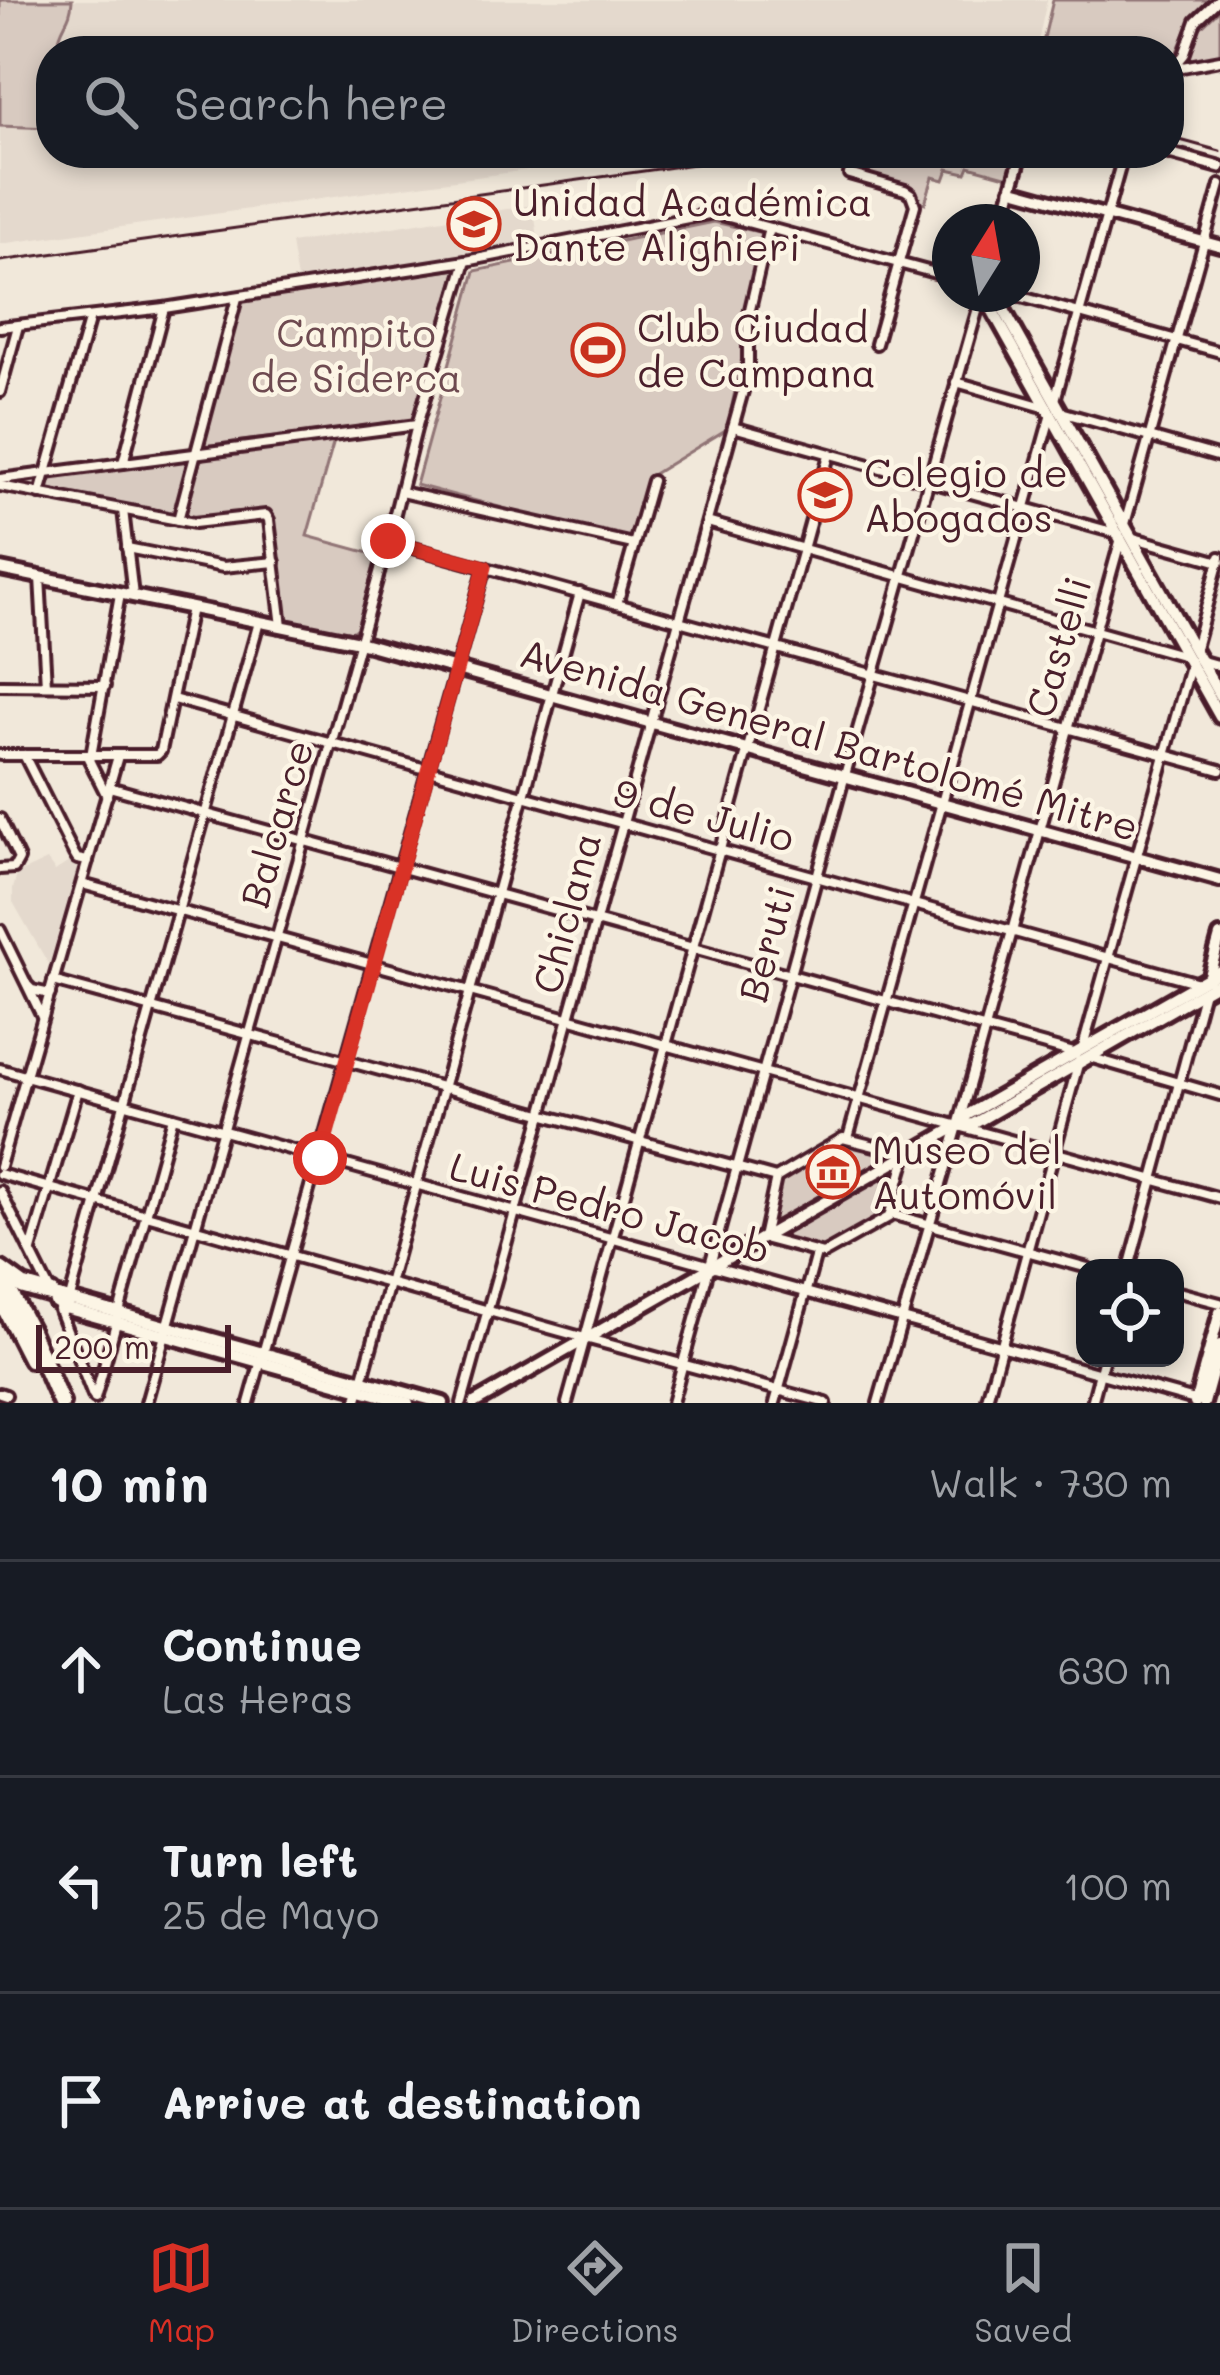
<!DOCTYPE html>
<html lang="en">
<head>
<meta charset="utf-8">
<style>
  :root { --surface:#171b24; --page:#20242c; --text:#f1f3f6; --muted:#9ea1a6; --line:#363941; --accent:#d93025 }
  body { margin:0; font-family:Mali,sans-serif; background:var(--page); color:var(--text) }
  .controls { position:absolute; right:36px; bottom:36px; display:grid; overflow:hidden; border-radius:24px; box-shadow:0 6px 18px #0003 }
  .controls button { width:108px; height:108px; display:grid; place-items:center; padding:0; border:0; border-bottom:3px solid var(--line); background:var(--surface); color:var(--text); font:60px sans-serif }
  .compass { position:absolute; left:932px; top:204px; width:108px; height:108px; border-radius:50%; background:var(--surface); box-shadow:0 6px 18px #0003; rotate:11deg }
  .scale { position:absolute; left:36px; bottom:30px; width:195px; box-sizing:border-box; padding-left:12px; border:6px solid #4a1f2b; border-top:0; font-size:33px; line-height:42px; white-space:nowrap; color:#4a1f2b; -webkit-text-stroke:9px #fcf5e5; paint-order:stroke }
  .stop { position:absolute; width:36px; height:36px; margin:-27px; border:9px solid #d93025; border-radius:50%; background:#fff }
  .stop.end { background:#d93025; border-color:#fff; box-shadow:0 3px 12px #0008 }
  .list { margin:0; padding:0; list-style:none }
  h2 { display:flex; justify-content:space-between; align-items:center; height:156px; margin:0; padding:0 48px; font-size:51px }
  h2 small { font-size:39px; font-weight:400; color:var(--muted) }
  .list li { display:grid; grid-template-columns:78px 1fr auto; gap:36px; align-items:center; box-sizing:border-box; height:216px; padding:0 48px; border-top:3px solid var(--line) }
  .list b { display:block; font-size:45px; white-space:nowrap }
  .list p { margin:0; font-size:39px; white-space:nowrap; color:var(--muted) }
  .list em { font-size:39px; font-style:normal; color:var(--muted) }
  .icon { flex:none; width:66px; height:66px; fill:none; stroke:currentColor; stroke-width:2; stroke-linecap:round; stroke-linejoin:round }
  .map { position:relative; flex:none; width:1220px; height:1403px; overflow:hidden }
  .search { position:absolute; background:var(--surface); box-shadow:0 6px 18px #0003; left:36px; right:36px; top:36px; height:132px; display:flex; align-items:center; gap:30px; box-sizing:border-box; padding:0 42px; border-radius:48px; color:var(--muted); font-size:45px }
  .sheet { height:804px; background:var(--surface) }
  nav { display:flex; justify-content:space-around; align-items:center; box-sizing:border-box; height:168px; border-top:3px solid var(--line); background:var(--surface); font-size:33px; color:var(--muted) }
  nav a { display:grid; justify-items:center; gap:6px }
  nav .on { color:var(--accent) }
  .map>svg:first-child { display:block }
  .built { fill:#e4d9cd }
  .green { fill:#d8cac0; stroke:#917476; stroke-width:3 }
  .lines { fill:none; stroke-linecap:round; stroke-linejoin:round }
  .minor-casing { stroke:#4a1f2b; stroke-width:16 }
  .tertiary-casing { stroke:#4a1f2b; stroke-width:18 }
  .secondary-casing { stroke:#4a1f2b; stroke-width:20 }
  .trunk-casing { stroke:#4a1f2b; stroke-width:24 }
  .minor { stroke:#fcf5e5; stroke-width:8 }
  .tertiary { stroke:#fcf5e5; stroke-width:9 }
  .secondary { stroke:#fcf5e5; stroke-width:10 }
  .trunk { stroke:#fcf5e5; stroke-width:15 }
  .rail { stroke:#4a1f2b; stroke-width:3 }
  .route { stroke:#d93025; stroke-width:15 }
  .labels { text-anchor:middle; stroke-width:9; stroke-linejoin:round; paint-order:stroke }
  .poi-label { font-size:39px; fill:#4a1f2b; stroke:#fcf5e5; text-anchor:start }
  .park-label { font-size:39px; fill:#6e4a50; stroke:#fcf5e5 }
  .street-label { font-size:39px; fill:#4a1f2b; stroke:#fcf5e5 }
</style>
</head>
<body>
<div class="map">
<svg width="1220" height="1403" viewBox="0 0 1220 1403">
  <rect width="100%" height="100%" fill="#f1e8da"/>
  <filter id="ink" filterUnits="userSpaceOnUse"><feTurbulence type="fractalNoise" baseFrequency=".00833" numOctaves="2"/><feDisplacementMap in="SourceGraphic" scale="24" xChannelSelector="R" yChannelSelector="G"/><feConvolveMatrix kernelMatrix="1 2 1 2 8 2 1 2 1" color-interpolation-filters="sRGB"/></filter>
  <g filter="url(#ink)">
    <g class="built">
      <path d="M0 0H1047L1036 51H51V153H647L0 244Z"/>
      <path d="M533 205 539 244 297 280 291 243Z"/>
      <path d="M47 860 55 871 72 860 77 869 49 965 13 902V889L17 874Z"/>
    </g>
    <g class="green">
      <path d="M0 0H72C71 24 58 25 58 51H51V128L0 126Z"/>
      <path d="M1053 0H1212L1191 19 1176 54 1169 62V51H1041Z"/>
      <path d="M1220 9V54L1185 62 1197 31Z"/>
      <path d="M870 153H1016L1009 177 969 166 966 173 948 169 944 180 933 177 925 203 918 201 917 194 908 188 815 163Z"/>
      <path d="M714 222 768 234 727 429 647 478 631 542 416 485 475 271Z"/>
      <path d="M457 269 412 420 203 446 240 300Z"/>
      <path d="M334 441 307 536 377 555 358 627 352 632 289 621 286 617 274 521 267 512 195 520 187 519 183 513 195 462 203 456Z"/>
      <path d="M186 459 190 464 177 511 170 516 50 493 46 484 53 475Z"/>
      <path d="M846 1143 884 1154 886 1160 779 1223 773 1224 770 1220 780 1182 785 1176Z"/>
      <path d="M890 1171 897 1176 883 1215 825 1248 817 1250 784 1240V1232Z"/>
    </g>
    <g class="lines">
      <g class="minor-casing">
        <g id="minor">
          <path d="M1177 68 1220 60"/>
          <path d="M1169 73 1184 55 1196 21 1218 0"/>
          <path d="M849 174 905 190 911 194 915 205 876 344"/>
          <path d="M1011 294 1220 352"/>
          <path d="M0 327 164 308 466 261 714 213 950 277"/>
          <path d="M956 382 1047 408"/>
          <path d="M0 392 18 326"/>
          <path d="M1055 400 1124 153"/>
          <path d="M1061 412 1220 457"/>
          <path d="M733 427 1119 534"/>
          <path d="M123 463 164 308"/>
          <path d="M0 479 417 425"/>
          <path d="M0 486 194 523 266 515 269 520 282 626"/>
          <path d="M401 492 633 544"/>
          <path d="M40 494 90 317"/>
          <path d="M123 510 133 596"/>
          <path d="M178 520 237 298"/>
          <path d="M707 522 1185 656"/>
          <path d="M1125 524 1220 185"/>
          <path d="M1134 538 1220 562"/>
          <path d="M388 541 1220 770"/>
          <path d="M127 548 223 567 275 562"/>
          <path d="M40 577 46 685"/>
          <path d="M617 604 652 481"/>
          <path d="M1195 648 1220 557"/>
          <path d="M1199 660 1220 666"/>
          <path d="M0 685 105 686"/>
          <path d="M173 699 1199 983"/>
          <path d="M0 755H157L161 751 191 608"/>
          <path d="M24 755 74 854 77 859 88 861"/>
          <path d="M87 756 107 796"/>
          <path d="M91 756 120 594"/>
          <path d="M109 787 1074 1053"/>
          <path d="M0 819 19 859 14 868 0 869"/>
          <path d="M82 884 1220 1198"/>
          <path d="M0 930 27 985 32 990 50 994"/>
          <path d="M53 981 776 1178"/>
          <path d="M28 987 42 1016"/>
          <path d="M1083 1047 1191 663"/>
          <path d="M1089 1057 1220 1095"/>
          <path d="M0 1069 1195 1400"/>
          <path d="M843 1138 907 1154 889 1217 823 1254 763 1238 776 1178Z"/>
          <path d="M848 1138 1051 414"/>
          <path d="M0 1166 118 756"/>
          <path d="M0 1174 585 1338 826 1403"/>
          <path d="M0 1191 50 1291"/>
          <path d="M891 1214 1088 1268"/>
          <path d="M31 1250 78 1090"/>
          <path d="M1129 1268 1204 991"/>
          <path d="M1175 1291 1220 1303"/>
          <path d="M59 1310 93 1396"/>
          <path d="M61 1314 68 1305 259 622"/>
          <path d="M0 1393 6 1395"/>
          <path d="M95 1399 173 1117"/>
          <path d="M146 1403 388 541 417 425 466 261"/>
          <path d="M249 1403 485 567"/>
          <path d="M356 1403 580 593"/>
          <path d="M462 1403 748 373V318L769 228"/>
          <path d="M567 1403 829 455"/>
          <path d="M672 1403 845 775 982 294"/>
          <path d="M775 1403 816 1254"/>
          <path d="M878 1403 958 1126 1121 538"/>
          <path d="M986 1403 1079 1061"/>
          <path d="M1092 1403 1104 1358"/>
        </g>
      </g>
      <g class="tertiary-casing">
        <g id="tertiary">
          <path d="M1169 153 1220 167"/>
          <path d="M1011 189 1220 246"/>
          <path d="M1002 222 1022 153"/>
        </g>
      </g>
      <g class="secondary-casing">
        <g id="secondary">
          <path d="M986 294 990 306 1220 717"/>
          <path d="M992 294 999 301 1220 696"/>
          <path d="M0 569 359 642 1220 880"/>
          <path d="M1208 979 1220 936"/>
          <path d="M958 1126 973 1124 1220 982"/>
          <path d="M51 1294 443 1403"/>
          <path d="M55 1302 65 1308 408 1403"/>
          <path d="M474 1403 958 1126 967 1115 1220 971"/>
          <path d="M1195 1403 1220 1312"/>
          <path d="M1204 1403 1220 1345"/>
        </g>
      </g>
      <g class="trunk-casing">
        <g id="trunk">
          <path d="M1 1270 23 1286 51 1294"/>
          <path d="M0 1274 30 1331 61 1403"/>
          <path d="M0 1298 31 1359"/>
        </g>
      </g>
      <use href="#minor" class="minor"/>
      <use href="#tertiary" class="tertiary"/>
      <use href="#secondary" class="secondary"/>
      <use href="#trunk" class="trunk"/>
      <g class="rail">
        <path d="M1169 137 1220 151"/>
        <path d="M0 261 773 153"/>
      </g>
    </g>
  </g>
  <g class="lines" filter="url(#ink)">
    <path class="route" d="M320 1158 485 567 388 541"/>
  </g>
  <defs>
    <g id="university-ring" transform="scale(2.7)"><circle r="9.5" fill="#fcf5e5" stroke="#c8321e" stroke-width="1.5"/><path d="M0-5L7-2L0 1L-7-2ZM-4 1L0 2.5L4 1V4Q0 6-4 4Z" fill="#c8321e"/></g>
    <g id="stadium-ring" transform="scale(2.7)"><circle r="9.5" fill="#fcf5e5" stroke="#c8321e" stroke-width="1.5"/><path d="M0-5a6.5 5 0 1 0 0 10a6.5 5 0 1 0 0-10ZM-3.5-1.8h7v3.6h-7Z" fill="#c8321e"/></g>
    <g id="museum-ring" transform="scale(2.7)"><circle r="9.5" fill="#fcf5e5" stroke="#c8321e" stroke-width="1.5"/><path d="M0-6L6-3V-2H-6V-3ZM-5-1h2V3h-2ZM-1-1h2V3h-2ZM3-1h2V3H3ZM-6 4H6V6H-6Z" fill="#c8321e"/></g>
  </defs>
  <g fill-rule="evenodd">
    <use href="#university-ring" x="474" y="224"/>
    <use href="#stadium-ring" x="598" y="350"/>
    <use href="#university-ring" x="825" y="495"/>
    <use href="#museum-ring" x="833" y="1172"/>
  </g>
  <g class="labels">
    <g class="poi-label">
      <text x="513" y="216">Unidad Académica<tspan x="513" dy="45">Dante Alighieri</tspan></text>
      <text x="637" y="342">Club Ciudad<tspan x="637" dy="45">de Campana</tspan></text>
      <text x="864" y="487">Colegio de<tspan x="864" dy="45">Abogados</tspan></text>
      <text x="872" y="1164">Museo del<tspan x="872" dy="45">Automóvil</tspan></text>
    </g>
    <g class="park-label">
      <text x="356" y="347">Campito<tspan x="356" dy="45">de Siderca</tspan></text>
    </g>
    <g class="street-label">
      <text transform="translate(1059 647) rotate(-74)" y="14">Castelli</text>
      <text transform="translate(829 740) rotate(16)" y="14">Avenida General Bartolomé Mitre</text>
      <text transform="translate(704 815) rotate(15)" y="14">9 de Julio</text>
      <text transform="translate(277 824) rotate(-74)" y="14">Balcarce</text>
      <text transform="translate(567 913) rotate(-75)" y="14">Chiclana</text>
      <text transform="translate(767 944) rotate(-75)" y="14">Beruti</text>
      <text transform="translate(610 1208) rotate(15)" y="14">Luis Pedro Jacob</text>
    </g>
  </g>
</svg>
<div class="controls">
<button><svg class="icon" aria-label="locate" viewBox="0 0 24 24"><circle cx="12" cy="12" r="6"/><path d="M12 2v4M12 18v4M2 12h4M18 12h4"/></svg></button>
</div>
<svg class="compass" viewBox="-18 -18 36 36"><path d="M0-13l5 13h-10z" fill="#e53935"/><path d="M0 13l5-13h-10z" fill="#9ea1a6"/></svg>
<div class="scale">200 m</div>
<div class="stop" style="left:320px;top:1158px"></div>
<div class="stop end" style="left:388px;top:541px"></div>
<div class="search"><svg class="icon" aria-label="search" viewBox="0 0 24 24"><circle cx="10" cy="10" r="6"/><path d="M15 15l6 6"/></svg>Search here</div>
</div>
<section class="sheet">
<h2>10 min<small>Walk · 730 m</small></h2>
<ul class="list">
<li><svg class="icon" aria-label="ahead" viewBox="0 0 24 24"><path d="M12 20V5M6 11l6-6 6 6"/></svg><div><b>Continue</b><p>Las Heras</p></div><em>630 m</em></li>
<li><svg class="icon" aria-label="left" viewBox="0 0 24 24"><path d="M17 20v-9H6M10 6l-5 5 5 5"/></svg><div><b>Turn left</b><p>25 de Mayo</p></div><em>100 m</em></li>
<li><svg class="icon" aria-label="arrive" viewBox="0 0 24 24"><path d="M6 21V4h12l-3 4 3 4H6"/></svg><div><b>Arrive at destination</b></div></li>
</ul>
</section>
<nav>
<a class="on"><svg class="icon" aria-label="map" viewBox="0 0 24 24"><path d="M3 6l6-2 6 2 6-2v14l-6 2-6-2-6 2zM9 4v14M15 6v14"/></svg>Map</a>
<a><svg class="icon" aria-label="directions" viewBox="0 0 24 24"><path d="M12 3l9 9-9 9-9-9zM9 14v-3h6M13 9l2 2-2 2"/></svg>Directions</a>
<a><svg class="icon" aria-label="saved" viewBox="0 0 24 24"><path d="M7 4h10v16l-5-4-5 4z"/></svg>Saved</a>
</nav>
</body>
</html>
